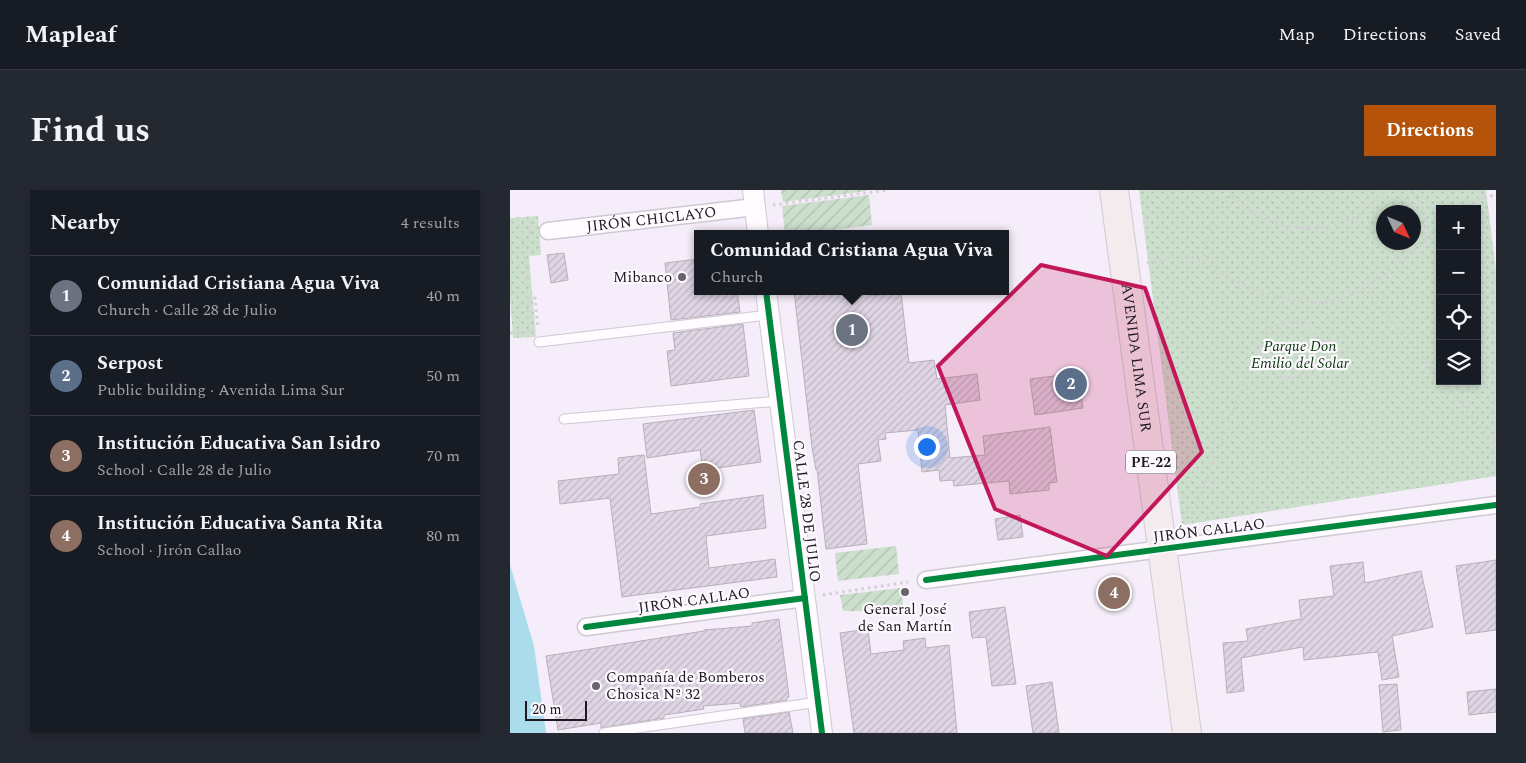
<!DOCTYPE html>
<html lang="en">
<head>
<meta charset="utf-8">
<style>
  :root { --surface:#171b24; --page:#242831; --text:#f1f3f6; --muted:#9ea1a6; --line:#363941; --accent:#b45309 }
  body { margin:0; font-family:Spectral,serif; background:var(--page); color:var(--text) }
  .controls { position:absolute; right:15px; top:15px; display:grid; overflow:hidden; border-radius:0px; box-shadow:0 2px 8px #0003 }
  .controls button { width:45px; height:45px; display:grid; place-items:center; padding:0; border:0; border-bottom:1px solid var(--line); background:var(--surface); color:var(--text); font:25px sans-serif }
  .compass { position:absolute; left:866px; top:15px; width:45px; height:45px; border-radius:50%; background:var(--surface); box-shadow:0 2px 8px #0003; rotate:134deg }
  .scale { position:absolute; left:15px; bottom:12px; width:62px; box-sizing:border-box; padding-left:5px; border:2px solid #1e1921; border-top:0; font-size:14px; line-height:18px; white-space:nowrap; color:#1e1921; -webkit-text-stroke:4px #fcf9fe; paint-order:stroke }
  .you { position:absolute; left:416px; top:256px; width:18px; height:18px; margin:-12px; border:4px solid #fff; border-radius:50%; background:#1a73e8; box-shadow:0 0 0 8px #1a73e833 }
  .badge { display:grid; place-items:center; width:32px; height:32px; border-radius:50%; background:var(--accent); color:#fff; font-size:16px; font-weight:700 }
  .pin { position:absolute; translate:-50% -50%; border:2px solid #fff; box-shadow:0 1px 5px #0006 }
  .popup { position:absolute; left:184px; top:40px; width:315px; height:65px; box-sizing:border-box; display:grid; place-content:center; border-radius:0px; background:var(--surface); filter:drop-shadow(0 1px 4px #0005); font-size:16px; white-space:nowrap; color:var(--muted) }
  .popup b { font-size:19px; color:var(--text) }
  .popup::after { content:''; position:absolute; left:50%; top:100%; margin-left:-10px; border:10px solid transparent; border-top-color:var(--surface) }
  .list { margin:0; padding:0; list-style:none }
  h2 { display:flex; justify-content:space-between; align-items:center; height:65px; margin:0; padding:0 20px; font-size:21px }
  h2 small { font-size:16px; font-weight:400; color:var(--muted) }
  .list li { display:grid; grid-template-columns:32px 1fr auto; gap:15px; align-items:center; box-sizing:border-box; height:80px; padding:0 20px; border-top:1px solid var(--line) }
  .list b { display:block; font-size:19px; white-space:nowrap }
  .list p { margin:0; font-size:16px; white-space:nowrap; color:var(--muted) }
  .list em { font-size:16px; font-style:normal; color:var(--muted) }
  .icon { flex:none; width:28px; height:28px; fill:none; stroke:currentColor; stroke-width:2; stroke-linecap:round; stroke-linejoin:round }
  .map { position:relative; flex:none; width:986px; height:543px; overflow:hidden; border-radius:0px }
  header { display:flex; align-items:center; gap:30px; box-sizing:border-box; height:70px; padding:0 25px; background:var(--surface); border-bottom:1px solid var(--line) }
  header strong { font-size:24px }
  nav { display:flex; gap:28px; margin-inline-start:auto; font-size:18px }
  .intro { display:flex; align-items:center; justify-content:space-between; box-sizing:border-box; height:120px; padding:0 30px }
  h1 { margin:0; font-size:35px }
  .button { padding:12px 22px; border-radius:0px; background:var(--accent); color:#fff; font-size:18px; font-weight:700 }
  main { display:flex; gap:30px; padding:0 30px }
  aside { flex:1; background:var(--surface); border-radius:0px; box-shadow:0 2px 8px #0003 }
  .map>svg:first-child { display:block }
  .park { fill:url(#park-dots); fill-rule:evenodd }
  .garden { fill:url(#garden-furrows) }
  .water { fill:#abdcec }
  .building { fill:url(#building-hatch); stroke:#b7b0ba }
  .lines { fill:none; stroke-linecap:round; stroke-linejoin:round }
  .service-casing { stroke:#cfc9d3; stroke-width:11 }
  .minor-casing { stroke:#cfc9d3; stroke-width:19 }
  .tertiary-casing { stroke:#cfc9d3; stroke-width:22 }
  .trunk-casing { stroke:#cecbd0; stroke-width:30 }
  .path { stroke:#d2d0d4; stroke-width:3; stroke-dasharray:2.5 4; stroke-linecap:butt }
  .service { stroke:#fefcfe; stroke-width:9 }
  .minor { stroke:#fefcfe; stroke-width:16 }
  .tertiary { stroke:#fefcfe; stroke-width:20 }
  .trunk { stroke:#f4ebee; stroke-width:28 }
  .cycleway-casing { stroke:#fcf9fe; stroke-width:9 }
  .cycleway { stroke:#00873e; stroke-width:6 }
  .marked { fill:#c2185b; fill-opacity:0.2; stroke:#c2185b; stroke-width:4; stroke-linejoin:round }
  .poi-dot { fill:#69636d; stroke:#fcf9fe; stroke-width:2 }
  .labels { text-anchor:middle; stroke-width:4.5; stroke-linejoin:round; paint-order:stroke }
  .shield { fill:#fcf9fe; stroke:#615c63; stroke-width:1 }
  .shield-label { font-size:14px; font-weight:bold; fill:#1e1921 }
  .street-label { font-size:15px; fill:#1e1921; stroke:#fcf9fe }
  .poi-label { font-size:15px; fill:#1e1921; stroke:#fcf9fe; text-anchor:end }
  .park-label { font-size:15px; font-style:italic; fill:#08370b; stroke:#fcf9fe }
</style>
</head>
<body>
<header>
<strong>Mapleaf</strong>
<nav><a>Map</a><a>Directions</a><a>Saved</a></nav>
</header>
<div class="intro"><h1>Find us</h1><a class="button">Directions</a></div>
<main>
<aside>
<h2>Nearby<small>4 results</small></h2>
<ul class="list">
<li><span class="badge" style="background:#6b7280">1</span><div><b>Comunidad Cristiana Agua Viva</b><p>Church · Calle 28 de Julio</p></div><em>40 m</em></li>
<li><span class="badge" style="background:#5c6f8a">2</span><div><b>Serpost</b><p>Public building · Avenida Lima Sur</p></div><em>50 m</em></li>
<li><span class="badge" style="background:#8d6e63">3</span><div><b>Institución Educativa San Isidro</b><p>School · Calle 28 de Julio</p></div><em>70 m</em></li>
<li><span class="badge" style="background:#8d6e63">4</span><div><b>Institución Educativa Santa Rita</b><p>School · Jirón Callao</p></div><em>80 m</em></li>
</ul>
</aside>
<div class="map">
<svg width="986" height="543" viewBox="0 0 986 543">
  <defs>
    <pattern id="park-dots" width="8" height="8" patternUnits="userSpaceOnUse" patternTransform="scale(1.25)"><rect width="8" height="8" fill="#ccdfcd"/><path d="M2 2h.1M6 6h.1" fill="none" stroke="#afbfb0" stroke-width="1.8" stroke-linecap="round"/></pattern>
    <pattern id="garden-furrows" width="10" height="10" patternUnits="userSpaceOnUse" patternTransform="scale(1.25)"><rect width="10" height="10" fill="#ccdfcd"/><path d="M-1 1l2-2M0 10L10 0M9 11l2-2" fill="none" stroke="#afbfb0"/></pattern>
    <pattern id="building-hatch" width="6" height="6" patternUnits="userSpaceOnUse" patternTransform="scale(1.25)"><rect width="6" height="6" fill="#dfd5e4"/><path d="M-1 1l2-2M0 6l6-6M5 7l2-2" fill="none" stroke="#bfb6c3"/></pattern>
  </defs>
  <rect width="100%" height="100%" fill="#f5edf9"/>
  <g class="park">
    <path d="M629 0H976L986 81V286L672 335ZM930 19H967V191H930ZM904 22V52H874V22Z"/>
    <path d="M28 26 31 65 19 66 26 147 3 148 0 106V28Z"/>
  </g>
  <g class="garden">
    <path d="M271 0H357V1L273 12Z"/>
    <path d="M359 5 362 35 291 44H275L272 16Z"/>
    <path d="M386 356 389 384 328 391 325 363Z"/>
    <path d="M391 398 394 422 333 421 330 405Z"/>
  </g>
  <path class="water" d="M0 375 24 456 36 543H0Z"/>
  <g class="building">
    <path d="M54 63 58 90 41 93 37 65Z"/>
    <path d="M188 69V101H227L230 122 161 130 155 73Z"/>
    <path d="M284 101H361V106L391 102 399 173 424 170 427 189 467 184 470 210 435 215 440 268 475 265 473 246 540 237 547 292 539 293V300L500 304 499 291 444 296 443 290 430 291 429 280 412 282 408 240 375 243 376 249 368 250 371 271 348 274 357 354 316 359 307 279 306 280 302 257Z"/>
    <path d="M233 134 239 186 161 196 157 161 165 160 163 143Z"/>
    <path d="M568 183 573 218 525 225 520 189Z"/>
    <path d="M244 220 251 272 193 280 190 260 137 268 133 234Z"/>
    <path d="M134 265 141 324 190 317V314L253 305 256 338 196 346 199 378 265 369 267 387 112 407 100 308 50 314 48 291 109 284 108 268Z"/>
    <path d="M510 325 513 347 488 350 485 329Z"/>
    <path d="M986 370V440L956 444 946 376Z"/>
    <path d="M853 372 855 393 911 381 923 437 882 446 889 487 872 490 868 462 794 470 793 457 731 468 734 501 717 503 713 453 738 451 736 439 791 429 789 410 824 406 820 376Z"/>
    <path d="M495 417 506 494 482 496 476 447 462 448 459 422Z"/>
    <path d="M269 429 279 507H277V510L231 517 230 513 193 516 194 519 154 525V528L91 538V533L48 540 36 466 194 441V440L242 436V433Z"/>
    <path d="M358 439 361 464 394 460 393 451 415 448 416 458 439 455 447 543H344L330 443Z"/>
    <path d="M542 492 549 543H523L516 496Z"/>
    <path d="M887 494 891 540 873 542 869 495Z"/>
    <path d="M986 499V522L959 525 957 502Z"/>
    <path d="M279 522 283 543H235L233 529Z"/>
  </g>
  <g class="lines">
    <g class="service-casing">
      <g id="service">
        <path d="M29 152 259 125"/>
        <path d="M54 229 270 211"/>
        <path d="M94 543 308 512"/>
      </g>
    </g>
    <g class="minor-casing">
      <g id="minor">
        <path id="s1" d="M38 41 245 17"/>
        <path d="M416 390 986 315"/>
        <path d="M76 437 295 408"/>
      </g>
    </g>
    <g class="tertiary-casing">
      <g id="tertiary">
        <path d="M243 0 248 44"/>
        <path d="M256 101 312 543"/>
      </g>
    </g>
    <g class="trunk-casing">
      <g id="trunk">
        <path id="s2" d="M604 0 677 543"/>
      </g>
    </g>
    <g class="path">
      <path d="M719 0C743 36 803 49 840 29 854 22 865 12 875 0"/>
      <path d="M901 0C916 14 916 32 914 51"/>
      <path d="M263 15 379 0"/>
      <path d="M951 19 970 8 986 5"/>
      <path d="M637 73C649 72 662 65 674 66 693 68 711 85 728 92 756 104 791 116 821 111 856 105 904 62 930 37"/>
      <path d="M693 73C695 47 706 25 722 4"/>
      <path d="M853 97 930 189"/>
      <path d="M17 109 25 108 28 139"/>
      <circle cx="780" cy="160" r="28"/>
      <path d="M0 143 19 142 13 43 21 42"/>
      <path d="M808 152H825"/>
      <path d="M932 191 986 256"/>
      <path d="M681 329 739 180 745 168 752 159"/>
      <path d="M313 405 398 392"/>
    </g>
    <use href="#service" class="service"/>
    <use href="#minor" class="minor"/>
    <use href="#tertiary" class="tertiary"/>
    <use href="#trunk" class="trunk"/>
    <g class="cycleway-casing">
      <g id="cycleway">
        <path d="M256 101 312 543"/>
        <path d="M416 390 986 315"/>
        <path d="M76 437 295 408"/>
      </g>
    </g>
    <use href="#cycleway" class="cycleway"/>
  </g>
  <path class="marked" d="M531 75 635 98 692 262 597 366 485 319 428 176Z"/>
  <g class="poi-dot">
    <circle cx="172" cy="87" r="5"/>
    <circle cx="395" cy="402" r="5"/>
    <circle cx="86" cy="496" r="5"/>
  </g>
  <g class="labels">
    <rect class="shield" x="616" y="260.5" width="50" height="23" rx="4"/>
    <g class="shield-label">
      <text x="641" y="277">PE-22</text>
    </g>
    <g class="street-label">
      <text dy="5" stroke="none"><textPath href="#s1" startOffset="104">JIRÓN CHICLAYO</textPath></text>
      <text dy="5" stroke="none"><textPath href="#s2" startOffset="169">AVENIDA LIMA SUR</textPath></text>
      <text transform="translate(297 321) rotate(83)" y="5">CALLE 28 DE JULIO</text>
      <text transform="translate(699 340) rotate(-7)" y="5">JIRÓN CALLAO</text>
      <text transform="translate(184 410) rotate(-8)" y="5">JIRÓN CALLAO</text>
    </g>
    <g class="poi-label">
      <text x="162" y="92">Mibanco</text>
      <text x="395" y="424" text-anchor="middle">General José<tspan x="395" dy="17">de San Martín</tspan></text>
      <text x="96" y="492" text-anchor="start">Compañía de Bomberos<tspan x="96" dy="17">Chosica Nº 32</tspan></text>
    </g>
    <g class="park-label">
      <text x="790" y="161">Parque Don<tspan x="790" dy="17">Emilio del Solar</tspan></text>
    </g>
  </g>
</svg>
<div class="controls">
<button>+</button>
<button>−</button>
<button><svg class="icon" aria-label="locate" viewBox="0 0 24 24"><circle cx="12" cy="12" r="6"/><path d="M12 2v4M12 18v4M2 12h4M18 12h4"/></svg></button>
<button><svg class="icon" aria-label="layers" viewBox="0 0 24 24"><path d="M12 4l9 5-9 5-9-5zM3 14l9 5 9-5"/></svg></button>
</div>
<svg class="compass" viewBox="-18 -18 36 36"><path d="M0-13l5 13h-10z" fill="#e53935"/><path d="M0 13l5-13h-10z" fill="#9ea1a6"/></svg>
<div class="scale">20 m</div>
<div class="you"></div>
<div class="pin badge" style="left:342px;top:140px;background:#6b7280">1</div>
<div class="popup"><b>Comunidad Cristiana Agua Viva</b>Church</div>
<div class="pin badge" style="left:561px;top:194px;background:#5c6f8a">2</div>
<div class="pin badge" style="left:194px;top:289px;background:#8d6e63">3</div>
<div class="pin badge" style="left:604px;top:403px;background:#8d6e63">4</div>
</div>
</main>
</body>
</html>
